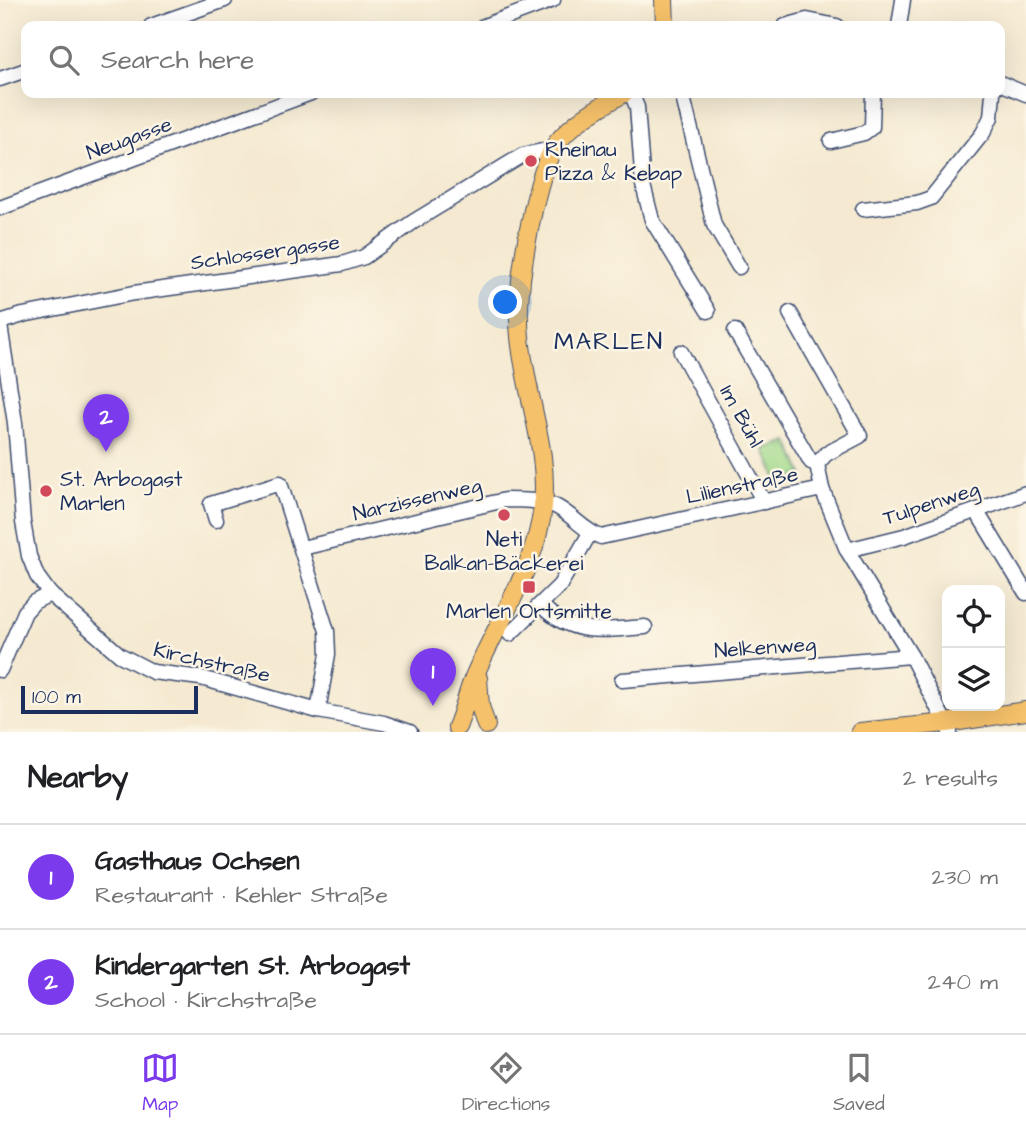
<!DOCTYPE html>
<html lang="en">
<head>
<meta charset="utf-8">
<style>
  :root { --surface:#fff; --page:#f6f6f6; --text:#202124; --muted:#757577; --line:#e0e0e0; --accent:#7c3aed }
  body { margin:0; font-family:"Architects Daughter",sans-serif; background:var(--page); color:var(--text) }
  .controls { position:absolute; right:21px; bottom:21px; display:grid; overflow:hidden; border-radius:14px; box-shadow:0 7px 28px #0002 }
  .controls button { width:63px; height:63px; display:grid; place-items:center; padding:0; border:0; border-bottom:2px solid var(--line); background:var(--surface); color:var(--text); font:35px sans-serif }
  .scale { position:absolute; left:21px; bottom:18px; width:177px; box-sizing:border-box; padding-left:7px; border:4px solid #1b2f5e; border-top:0; font-size:19px; line-height:24px; white-space:nowrap; color:#1b2f5e; -webkit-text-stroke:5px #fcf5e5; paint-order:stroke }
  .you { position:absolute; left:506px; top:303px; width:24px; height:24px; margin:-18px; border:5px solid #fff; border-radius:50%; background:#1a73e8; box-shadow:0 0 0 10px #1a73e833 }
  .badge { display:grid; place-items:center; width:46px; height:46px; border-radius:50%; background:var(--accent); color:#fff; font-size:23px; font-weight:700 }
  .pin { position:absolute; translate:-50% -58px; filter:drop-shadow(0 2px 4px #0008) }
  .pin::after { content:''; position:absolute; top:37px; width:24px; height:21px; background:inherit; clip-path:polygon(0 0,100% 0,50% 100%) }
  .list { margin:0; padding:0; list-style:none }
  h2 { display:flex; justify-content:space-between; align-items:center; height:91px; margin:0; padding:0 28px; font-size:30px }
  h2 small { font-size:23px; font-weight:400; color:var(--muted) }
  .list li { display:grid; grid-template-columns:46px 1fr auto; gap:21px; align-items:center; box-sizing:border-box; height:105px; padding:0 28px; border-top:2px solid var(--line) }
  .list b { display:block; font-size:26px; white-space:nowrap }
  .list p { margin:0; font-size:23px; white-space:nowrap; color:var(--muted) }
  .list em { font-size:23px; font-style:normal; color:var(--muted) }
  .icon { flex:none; width:38px; height:38px; fill:none; stroke:currentColor; stroke-width:2; stroke-linecap:round; stroke-linejoin:round }
  .map { position:relative; flex:none; width:1026px; height:732px; overflow:hidden }
  .search { position:absolute; background:var(--surface); box-shadow:0 7px 28px #0002; left:21px; right:21px; top:21px; height:77px; display:flex; align-items:center; gap:18px; box-sizing:border-box; padding:0 24px; border-radius:14px; color:var(--muted); font-size:26px }
  .sheet { height:301px; background:var(--surface) }
  nav { display:flex; justify-content:space-around; align-items:center; box-sizing:border-box; height:98px; border-top:2px solid var(--line); background:var(--surface); font-size:19px; color:var(--muted) }
  nav a { display:grid; justify-items:center; gap:4px }
  nav .on { color:var(--accent) }
  .map>svg:first-child { display:block }
  .park { fill:url(#park-tufts); stroke:#5e8474; stroke-width:2 }
  .lines { fill:none; stroke-linecap:round; stroke-linejoin:round }
  .minor-casing { stroke:#3c4b6f; stroke-width:17 }
  .major-casing { stroke:#3c4b6f; stroke-width:20 }
  .minor { stroke:#fff; stroke-width:14 }
  .major { stroke:#f5c16b; stroke-width:18 }
  .poi-dot { fill:#d1495b; stroke:#fcf5e5; stroke-width:2.5 }
  .labels { text-anchor:middle; stroke-width:5; stroke-linejoin:round; paint-order:stroke }
  .street-label { font-size:21px; fill:#1b2f5e; stroke:#fcf5e5 }
  .poi-label { font-size:21px; fill:#1b2f5e; stroke:#fcf5e5; text-anchor:start }
  .quarter-label { font-size:24px; letter-spacing:2px; fill:#1b2f5e; stroke:#fcf5e5 }
</style>
</head>
<body>
<div class="map">
<svg width="1026" height="732" viewBox="0 0 1026 732">
  <defs>
    <pattern id="park-tufts" width="24" height="20" patternUnits="userSpaceOnUse" patternTransform="scale(1.75)"><rect width="24" height="20" fill="#a0d98b"/><path d="M3 7l-1-3M5 7V3M7 7l1-3M15 17l-1-3M17 17v-4M19 17l1-3" fill="none" stroke="#89bb7a"/></pattern>
  </defs>
  <rect width="100%" height="100%" fill="#fcf5e5"/>
  <filter id="ink" filterUnits="userSpaceOnUse"><feTurbulence type="fractalNoise" baseFrequency=".0143" numOctaves="2"/><feDisplacementMap in="SourceGraphic" scale="14" xChannelSelector="R" yChannelSelector="G"/><feConvolveMatrix kernelMatrix="1 2 1 2 8 2 1 2 1" color-interpolation-filters="sRGB"/></filter>
  <filter id="wash" filterUnits="userSpaceOnUse"><feTurbulence type="fractalNoise" baseFrequency=".00686" numOctaves="4" result="noise"/><feDisplacementMap in="SourceGraphic" scale="28" xChannelSelector="R" yChannelSelector="G"/><feGaussianBlur stdDeviation="1.57" result="paint"/><feColorMatrix in="noise" values="0 0 0 0 0 0 0 0 0 0 0 0 0 0 0 0 0 1.4 0 .05"/><feComposite in="paint" operator="in"/></filter>
  <g filter="url(#wash)">
    <rect width="100%" height="100%" fill="#f5ead1"/>
    <path class="park" d="M788 441 803 474 778 482 765 449Z"/>
  </g>
  <g filter="url(#ink)">
    <g class="lines">
      <g class="minor-casing">
        <g id="minor">
          <path d="M151 26 225 0"/>
          <path d="M484 26 553 0"/>
          <path d="M785 26 807 20 837 26"/>
          <path d="M899 26 903 0"/>
          <path d="M0 79 26 70"/>
          <path d="M1000 83 1026 94"/>
          <path d="M631 93 637 107 643 185 652 220 708 311"/>
          <path d="M682 93 714 225 739 267"/>
          <path d="M831 141 864 133 872 127 873 93"/>
          <path d="M0 208 311 93"/>
          <path d="M863 209 917 203 931 198 983 133 991 117 993 93"/>
          <path d="M790 313 860 436 826 454 817 464 822 489"/>
          <path d="M0 322 23 315 134 293 342 264 364 257 413 222 523 155 542 151 550 154"/>
          <path d="M0 325 15 423 23 522 29 556 37 576 50 594 120 655 153 672 201 678 318 711 384 723 410 732"/>
          <path d="M735 331 811 462 817 464"/>
          <path d="M681 352 764 502"/>
          <path d="M977 512 1026 593"/>
          <path d="M216 520 211 504 280 483 327 631 328 654 318 711"/>
          <path d="M302 548 505 500C521 500 540 500 555 506 572 514 583 531 601 537L822 489 847 550 911 656 950 732"/>
          <path d="M847 550 904 536 1026 493"/>
          <path d="M542 606C572 637 605 630 645 627"/>
          <path d="M510 634 560 585 590 533"/>
          <path d="M0 670 25 612 34 602 50 594"/>
          <path d="M622 680 911 656"/>
        </g>
      </g>
      <g class="major-casing">
        <g id="major">
          <path d="M664 0 665 26"/>
          <path d="M478 678 480 706 486 725"/>
          <path d="M457 727C464 711 467 693 474 677 498 620 536 568 543 506 548 458 533 416 525 370 521 350 518 328 519 307 520 271 536 171 557 143 574 121 600 107 624 93"/>
          <path d="M860 732 946 723 1026 711"/>
        </g>
      </g>
      <use href="#minor" class="minor"/>
      <use href="#major" class="major"/>
    </g>
  </g>
  <g class="poi-dot">
    <circle cx="531" cy="161" r="7"/>
    <circle cx="46" cy="491" r="7"/>
    <circle cx="504" cy="515" r="7"/>
    <rect x="522" y="580" width="14" height="14" rx="3.5"/>
  </g>
  <g class="labels">
    <g class="street-label">
      <text transform="translate(129 138) rotate(-20)" y="7">Neugasse</text>
      <text transform="translate(265 252) rotate(-8)" y="7">Schlossergasse</text>
      <text transform="translate(742 416) rotate(61)" y="7">Im Bühl</text>
      <text transform="translate(742 485) rotate(-12)" y="7">Lilienstraße</text>
      <text transform="translate(417 499) rotate(-13)" y="7">Narzissenweg</text>
      <text transform="translate(931 503) rotate(-18)" y="7">Tulpenweg</text>
      <text transform="translate(765 647) rotate(-4)" y="7">Nelkenweg</text>
      <text transform="translate(212 662) rotate(13)" y="7">Kirchstraße</text>
    </g>
    <g class="poi-label">
      <text x="545" y="156">Rheinau<tspan x="545" dy="24">Pizza &amp; Kebap</tspan></text>
      <text x="60" y="486">St. Arbogast<tspan x="60" dy="24">Marlen</tspan></text>
      <text x="504" y="546" text-anchor="middle">Neti<tspan x="504" dy="24">Balkan-Bäckerei</tspan></text>
      <text x="529" y="618" text-anchor="middle">Marlen Ortsmitte</text>
    </g>
    <g class="quarter-label">
      <text x="609" y="349">MARLEN</text>
    </g>
  </g>
</svg>
<div class="controls">
<button><svg class="icon" aria-label="locate" viewBox="0 0 24 24"><circle cx="12" cy="12" r="6"/><path d="M12 2v4M12 18v4M2 12h4M18 12h4"/></svg></button>
<button><svg class="icon" aria-label="layers" viewBox="0 0 24 24"><path d="M12 4l9 5-9 5-9-5zM3 14l9 5 9-5"/></svg></button>
</div>
<div class="scale">100 m</div>
<div class="you"></div>
<div class="pin badge" style="left:433px;top:706px">1</div>
<div class="pin badge" style="left:106px;top:452px">2</div>
<div class="search"><svg class="icon" aria-label="search" viewBox="0 0 24 24"><circle cx="10" cy="10" r="6"/><path d="M15 15l6 6"/></svg>Search here</div>
</div>
<section class="sheet">
<h2>Nearby<small>2 results</small></h2>
<ul class="list">
<li><span class="badge">1</span><div><b>Gasthaus Ochsen</b><p>Restaurant · Kehler Straße</p></div><em>230 m</em></li>
<li><span class="badge">2</span><div><b>Kindergarten St. Arbogast</b><p>School · Kirchstraße</p></div><em>240 m</em></li>
</ul>
</section>
<nav>
<a class="on"><svg class="icon" aria-label="map" viewBox="0 0 24 24"><path d="M3 6l6-2 6 2 6-2v14l-6 2-6-2-6 2zM9 4v14M15 6v14"/></svg>Map</a>
<a><svg class="icon" aria-label="directions" viewBox="0 0 24 24"><path d="M12 3l9 9-9 9-9-9zM9 14v-3h6M13 9l2 2-2 2"/></svg>Directions</a>
<a><svg class="icon" aria-label="saved" viewBox="0 0 24 24"><path d="M7 4h10v16l-5-4-5 4z"/></svg>Saved</a>
</nav>
</body>
</html>
